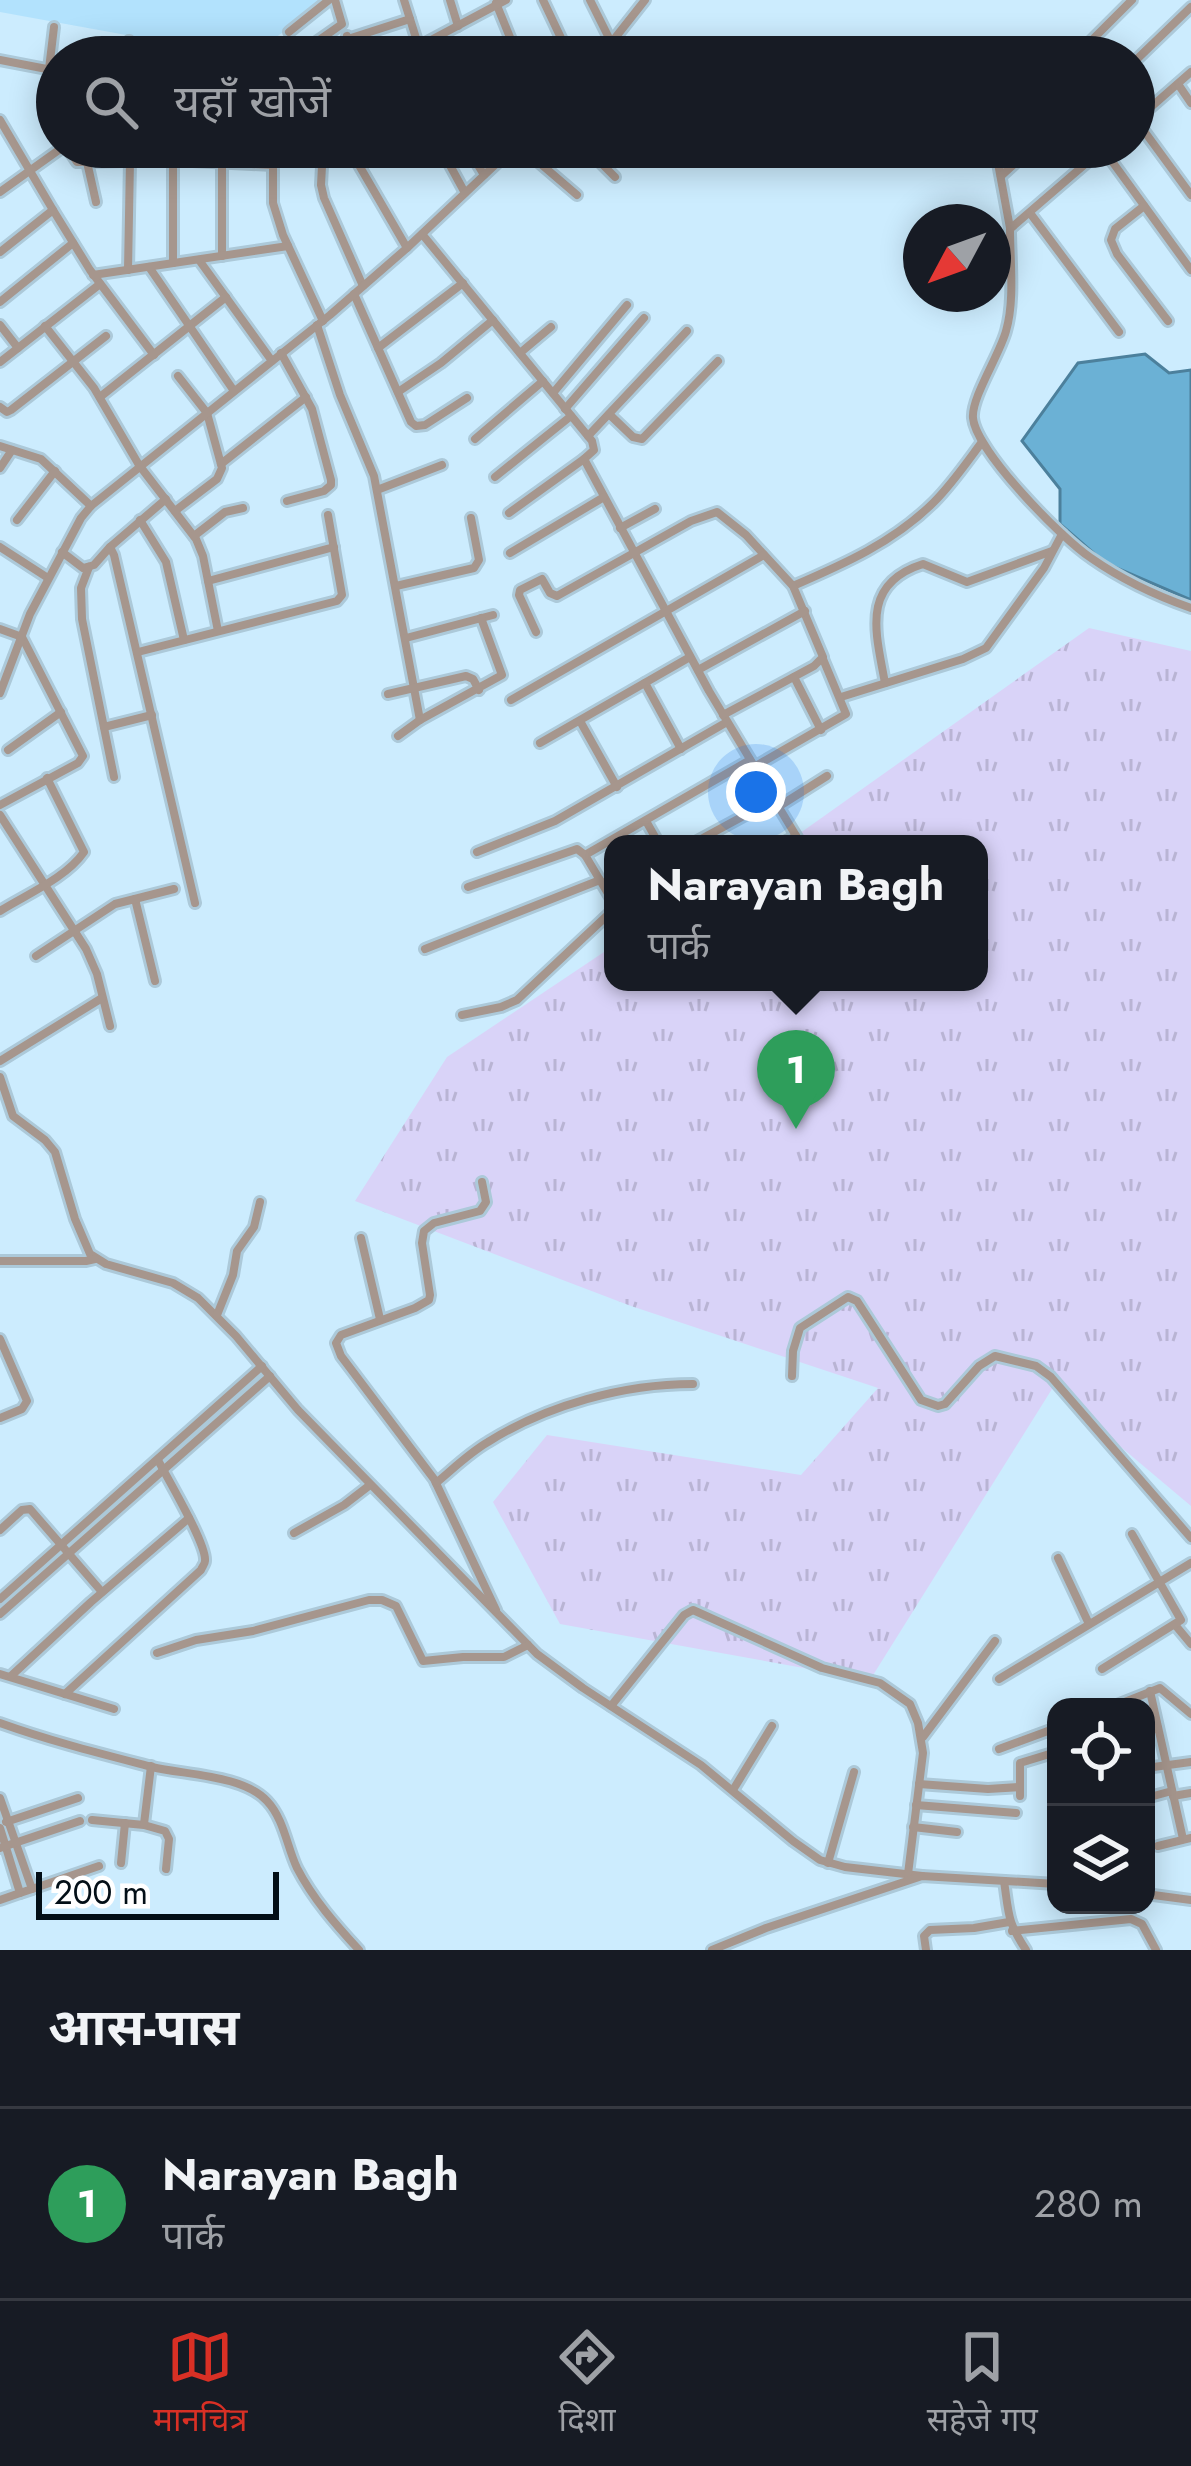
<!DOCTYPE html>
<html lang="hi">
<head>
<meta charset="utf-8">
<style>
  :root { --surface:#171b24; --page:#242831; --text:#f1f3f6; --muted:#9ea1a6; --line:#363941; --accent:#d93025 }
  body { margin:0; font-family:Jost,"Noto Sans Devanagari",sans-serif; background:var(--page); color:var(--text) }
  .controls { position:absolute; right:36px; bottom:36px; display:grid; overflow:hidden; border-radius:24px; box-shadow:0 6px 30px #0003 }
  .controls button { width:108px; height:108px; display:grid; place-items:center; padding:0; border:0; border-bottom:3px solid var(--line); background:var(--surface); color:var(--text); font:60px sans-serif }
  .compass { position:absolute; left:903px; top:204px; width:108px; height:108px; border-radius:50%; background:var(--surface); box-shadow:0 6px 30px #0003; rotate:229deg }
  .scale { position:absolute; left:36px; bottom:30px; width:243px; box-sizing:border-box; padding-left:12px; border:6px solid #030f17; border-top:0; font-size:33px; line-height:42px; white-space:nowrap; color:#030f17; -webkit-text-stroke:9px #fff; paint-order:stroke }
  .you { position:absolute; left:756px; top:792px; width:42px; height:42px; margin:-30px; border:9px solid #fff; border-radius:50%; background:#1a73e8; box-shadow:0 0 0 18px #1a73e833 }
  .badge { display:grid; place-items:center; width:78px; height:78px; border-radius:50%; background:var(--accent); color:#fff; font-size:39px; font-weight:700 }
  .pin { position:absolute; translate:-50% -99px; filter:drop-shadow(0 3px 6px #0008) }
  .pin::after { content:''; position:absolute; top:63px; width:42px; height:36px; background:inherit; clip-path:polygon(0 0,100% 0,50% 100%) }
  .popup { position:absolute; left:604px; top:835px; width:384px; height:156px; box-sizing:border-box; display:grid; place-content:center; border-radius:24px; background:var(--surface); filter:drop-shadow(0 3px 9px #0005); font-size:39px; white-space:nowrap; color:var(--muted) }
  .popup b { font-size:45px; color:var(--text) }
  .popup::after { content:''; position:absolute; left:50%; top:100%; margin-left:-24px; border:24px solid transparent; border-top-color:var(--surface) }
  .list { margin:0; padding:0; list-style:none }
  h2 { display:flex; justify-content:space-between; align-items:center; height:156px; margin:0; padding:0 48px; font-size:51px }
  h2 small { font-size:39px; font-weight:400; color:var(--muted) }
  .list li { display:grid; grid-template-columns:78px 1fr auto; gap:36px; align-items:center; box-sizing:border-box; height:192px; padding:0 48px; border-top:3px solid var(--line) }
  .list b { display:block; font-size:45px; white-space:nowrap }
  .list p { margin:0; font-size:39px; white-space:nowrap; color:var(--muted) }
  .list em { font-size:39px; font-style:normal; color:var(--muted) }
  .icon { flex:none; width:66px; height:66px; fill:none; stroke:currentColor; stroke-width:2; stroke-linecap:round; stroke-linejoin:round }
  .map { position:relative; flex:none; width:1191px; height:1950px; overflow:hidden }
  .search { position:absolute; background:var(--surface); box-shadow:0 6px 30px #0003; left:36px; right:36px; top:36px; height:132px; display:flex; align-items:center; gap:30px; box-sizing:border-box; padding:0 42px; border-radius:66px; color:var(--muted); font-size:45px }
  .sheet { height:348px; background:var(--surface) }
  nav { display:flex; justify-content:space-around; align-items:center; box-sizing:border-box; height:168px; border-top:3px solid var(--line); background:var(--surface); font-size:33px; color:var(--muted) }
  nav a { display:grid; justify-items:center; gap:6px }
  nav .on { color:var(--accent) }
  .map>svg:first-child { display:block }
  .built { fill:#b2e2fd }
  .park { fill:url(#park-tufts) }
  .water { fill:#6bb1d5; stroke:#4c809c; stroke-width:3 }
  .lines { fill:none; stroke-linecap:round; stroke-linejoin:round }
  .street-casing { stroke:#acc9d9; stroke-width:14 }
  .street { stroke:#a6968d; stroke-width:8 }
</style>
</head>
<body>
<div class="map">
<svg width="1191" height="1950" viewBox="0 0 1191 1950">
  <defs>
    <pattern id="park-tufts" width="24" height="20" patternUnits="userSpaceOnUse" patternTransform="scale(3)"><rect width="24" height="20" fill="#d9d3f8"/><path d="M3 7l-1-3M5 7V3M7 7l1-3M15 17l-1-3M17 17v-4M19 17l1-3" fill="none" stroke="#b9b4d4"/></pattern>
  </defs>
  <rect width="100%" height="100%" fill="#ccecfe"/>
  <path class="built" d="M0 0H324V4L247 57 0 12Z"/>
  <path class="park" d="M1089 628 1191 651V1506L1052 1389 870 1680 560 1624 493 1502 547 1435 801 1475 878 1388 631 1306 355 1201 447 1057 613 946V982H979V844H791L796 836Z"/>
  <path class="water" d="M1145 354 1169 373 1191 370V600L1105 563 1060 524V489L1022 441 1078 363Z"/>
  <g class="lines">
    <g class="street-casing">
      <g id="street">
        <path d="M404 0 422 57"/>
        <path d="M450 0 458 26"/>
        <path d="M543 0 570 57"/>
        <path d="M590 0 611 42"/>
        <path d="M496 3 518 57"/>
        <path d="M289 32 329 0"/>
        <path d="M347 36 355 57"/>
        <path d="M348 39 410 19"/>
        <path d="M418 47 506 0"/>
        <path d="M467 51 470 57"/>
        <path d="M127 57 129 41"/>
        <path d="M174 57V49"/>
        <path d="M295 57 342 24 335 0"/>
        <path d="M600 57 645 0"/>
        <path d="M1075 57 1132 0"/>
        <path d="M0 60 57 71"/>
        <path d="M1134 62 1191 7"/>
        <path d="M49 69 54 27"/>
        <path d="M1178 84 1191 103"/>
        <path d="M43 98 57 127"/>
        <path d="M0 120 53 210"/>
        <path d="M1136 120 1191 195"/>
        <path d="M1134 122 1191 72"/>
        <path d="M67 147 77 162 173 160 273 165"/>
        <path d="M173 147V263"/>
        <path d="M273 147V203L283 235 323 321"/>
        <path d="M323 147 321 185 324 198 363 286"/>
        <path d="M440 147 465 193"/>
        <path d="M467 147 484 175"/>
        <path d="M521 147 577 195"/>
        <path d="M585 147 615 177"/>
        <path d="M995 147 1010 228"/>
        <path d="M1105 147 1010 229C1010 262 1015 300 1006 331 1000 354 971 398 973 418 976 451 1062 539 1091 558 1121 579 1157 596 1191 608"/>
        <path d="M1103 149 1191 270"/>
        <path d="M356 160 407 248"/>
        <path d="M87 162 96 202"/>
        <path d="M1001 176 1033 147"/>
        <path d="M0 192 63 147"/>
        <path d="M1144 206 1115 229 1111 240 1117 254 1168 321"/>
        <path d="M1030 213 1119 332"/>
        <path d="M422 234 592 441 594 450 584 459 709 691 801 844"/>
        <path d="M0 252 53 210 90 270 154 355"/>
        <path d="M222 256V163"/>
        <path d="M199 260 272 361"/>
        <path d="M149 267 234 391"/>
        <path d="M128 270 130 161"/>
        <path d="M93 275 288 246"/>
        <path d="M354 294 411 422 416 426 425 425 467 398"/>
        <path d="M0 302 73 243"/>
        <path d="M0 325 18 348"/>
        <path d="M317 325 340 395 374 476 420 720"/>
        <path d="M45 326 94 388 139 465 196 539 203 556 218 631"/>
        <path d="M378 348 463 283"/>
        <path d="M281 353 312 409 331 480V485L324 491 287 501"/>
        <path d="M520 353 551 327"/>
        <path d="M0 362 100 284"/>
        <path d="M398 392 441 363 493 320"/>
        <path d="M553 393 627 305"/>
        <path d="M100 397 226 297"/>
        <path d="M0 407 7 412 11 410 106 336"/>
        <path d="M565 409 644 318"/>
        <path d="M609 414 633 437 642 439 718 361"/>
        <path d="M588 436 687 331"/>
        <path d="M475 439 543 381"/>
        <path d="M0 446 41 459 91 506"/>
        <path d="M221 464 306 397"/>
        <path d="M0 468 12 450"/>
        <path d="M495 477 571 416"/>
        <path d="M377 490 442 465"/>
        <path d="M175 511 217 479 222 468 207 413 178 376"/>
        <path d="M509 513 584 459"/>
        <path d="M17 520 55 471"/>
        <path d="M140 520 166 562 184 640"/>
        <path d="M620 528 655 509"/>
        <path d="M194 536 225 512 243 508"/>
        <path d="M0 547 48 578"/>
        <path d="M110 547 166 499"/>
        <path d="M62 552 83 568 94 565 110 547 114 555 195 903"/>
        <path d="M510 553 604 497"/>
        <path d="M89 567 81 588 82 619 114 777"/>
        <path d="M208 581 334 547"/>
        <path d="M396 586 474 568 479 560 471 518"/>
        <path d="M793 586C844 564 894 542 934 502 952 484 967 462 982 442"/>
        <path d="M0 629 22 637 83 756 78 763 0 805"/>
        <path d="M536 632 519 595 520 590 542 579 550 593 557 596 691 521 717 512 746 535 793 586 823 657 814 666 723 715"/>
        <path d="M406 638 493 615"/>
        <path d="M138 652 337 601 342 595 328 515"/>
        <path d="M698 670 805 611"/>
        <path d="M794 677 821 730"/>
        <path d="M645 683 681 749"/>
        <path d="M885 683C876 633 860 584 923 564L967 582 1052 551"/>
        <path d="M0 693 30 614 81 518 91 506 330 315 407 248 514 147"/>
        <path d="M388 694 466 676 473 679 479 690"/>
        <path d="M841 697 963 659 986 648 1044 568 1062 534"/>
        <path d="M511 700 764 555"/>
        <path d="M580 721 617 787"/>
        <path d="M104 727 152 715"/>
        <path d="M398 736 420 720 502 675 481 618"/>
        <path d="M540 743 690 657"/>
        <path d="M8 750 61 712"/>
        <path d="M754 767 846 714 823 659"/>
        <path d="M778 807 827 776"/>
        <path d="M0 815 86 949 97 974 110 1026"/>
        <path d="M646 821 659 844"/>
        <path d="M692 844 773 800"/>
        <path d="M781 844 796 836"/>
        <path d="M477 852 555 821 727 722"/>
        <path d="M585 855 750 760"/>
        <path d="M468 887 577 849 585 855 613 902"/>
        <path d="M135 899 155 981"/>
        <path d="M0 911C27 894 66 878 84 852L47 778"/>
        <path d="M425 949 600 880"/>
        <path d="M36 956 115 904 174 889"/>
        <path d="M462 1015 501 1007 517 1000 613 910"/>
        <path d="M0 1061 102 998"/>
        <path d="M0 1077 13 1116 45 1140 55 1152 75 1219 90 1254 106 1264 173 1283 198 1298 236 1336 298 1410 537 1654 583 1688 701 1765 793 1841 820 1860 845 1867 922 1876"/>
        <path d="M482 1182 486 1202 480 1211 434 1223 424 1231 422 1243 430 1295 429 1300 415 1308 341 1335 336 1343 341 1356 434 1479 496 1610"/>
        <path d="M361 1238 380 1319"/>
        <path d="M0 1261H86L95 1259"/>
        <path d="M217 1315 233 1275 237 1251 254 1227 260 1202"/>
        <path d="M0 1339 27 1401 22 1409 0 1418"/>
        <path d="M792 1376 793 1351 800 1328 848 1297 857 1301 921 1400 938 1406 945 1404 979 1366 995 1356 1036 1366 1051 1377 1191 1538"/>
        <path d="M436 1483C453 1469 469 1453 488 1442 547 1405 624 1384 693 1384"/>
        <path d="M0 1530 22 1510 30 1509 102 1592"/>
        <path d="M294 1533 344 1505 370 1485"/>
        <path d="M1058 1558 1089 1624"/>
        <path d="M0 1599 262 1366"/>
        <path d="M0 1614 270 1376"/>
        <path d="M1176 1626 1191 1644"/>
        <path d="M157 1653 196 1640 253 1631 369 1600H382L396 1606 423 1661 463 1657H504L528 1645"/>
        <path d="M1102 1669 1181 1620 1132 1534"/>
        <path d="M0 1674 114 1709"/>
        <path d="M11 1676 91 1602 189 1518"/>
        <path d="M999 1679 1191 1563"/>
        <path d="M1150 1691 1183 1839"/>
        <path d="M65 1694 201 1570C202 1567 205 1564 205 1561 207 1544 167 1478 158 1460"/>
        <path d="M611 1706 684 1615 693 1610 822 1668 880 1683 910 1704 918 1723 923 1753 908 1874"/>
        <path d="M1112 1707 1160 1688 1191 1714"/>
        <path d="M0 1723C50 1741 102 1754 152 1767 186 1775 243 1775 267 1801 284 1819 287 1847 297 1868 313 1899 336 1925 359 1950"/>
        <path d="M1146 1731 1158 1728"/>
        <path d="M923 1737 995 1641"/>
        <path d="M999 1749 1056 1728"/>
        <path d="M1146 1768 1191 1762"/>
        <path d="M919 1784 988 1789 1020 1787"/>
        <path d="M733 1790 772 1726"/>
        <path d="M1020 1796V1763L1056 1752"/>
        <path d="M1173 1796 1191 1793"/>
        <path d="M0 1798 32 1889 20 1893 0 1828"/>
        <path d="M1146 1798 1172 1791"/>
        <path d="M916 1805 1016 1813"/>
        <path d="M92 1820 144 1825 165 1831 169 1839 166 1869"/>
        <path d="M6 1822 78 1798"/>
        <path d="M144 1824 151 1766"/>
        <path d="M913 1827 957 1832"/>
        <path d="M1158 1846 1191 1838"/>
        <path d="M0 1848 80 1821"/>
        <path d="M121 1863 125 1823"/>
        <path d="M828 1863 854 1772"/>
        <path d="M1004 1881C1009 1915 1007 1921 1026 1950"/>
        <path d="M32 1889 99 1866"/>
        <path d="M1146 1894 1191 1900"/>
        <path d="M0 1900 20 1893"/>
        <path d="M1012 1931 1131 1919 1142 1924 1156 1950"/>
        <path d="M712 1950 766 1928 922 1876 1056 1884"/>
        <path d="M926 1950 924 1936 930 1930 974 1928 1009 1922"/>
      </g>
    </g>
    <use href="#street" class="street"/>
  </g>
</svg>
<div class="controls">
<button><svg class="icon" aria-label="locate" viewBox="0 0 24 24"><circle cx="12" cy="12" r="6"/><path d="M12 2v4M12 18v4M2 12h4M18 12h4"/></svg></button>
<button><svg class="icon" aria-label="layers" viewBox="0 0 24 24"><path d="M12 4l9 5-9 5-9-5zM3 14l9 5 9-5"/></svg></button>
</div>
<svg class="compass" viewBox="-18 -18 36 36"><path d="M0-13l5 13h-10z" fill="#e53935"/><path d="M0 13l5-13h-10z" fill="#9ea1a6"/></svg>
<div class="scale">200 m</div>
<div class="you"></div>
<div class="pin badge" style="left:796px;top:1129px;background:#2e9e5b">1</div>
<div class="popup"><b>Narayan Bagh</b>पार्क</div>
<div class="search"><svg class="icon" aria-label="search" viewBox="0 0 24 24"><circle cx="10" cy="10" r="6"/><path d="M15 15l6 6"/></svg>यहाँ खोजें</div>
</div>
<section class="sheet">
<h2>आस-पास<small></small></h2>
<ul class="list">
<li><span class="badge" style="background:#2e9e5b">1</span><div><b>Narayan Bagh</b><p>पार्क</p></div><em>280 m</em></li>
</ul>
</section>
<nav>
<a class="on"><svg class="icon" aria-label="map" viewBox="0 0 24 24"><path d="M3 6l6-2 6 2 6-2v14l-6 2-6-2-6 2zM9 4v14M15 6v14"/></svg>मानचित्र</a>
<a><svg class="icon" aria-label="directions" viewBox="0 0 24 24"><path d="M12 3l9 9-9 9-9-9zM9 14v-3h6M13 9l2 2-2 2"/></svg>दिशा</a>
<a><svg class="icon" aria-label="saved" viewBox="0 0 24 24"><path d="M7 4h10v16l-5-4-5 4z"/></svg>सहेजे गए</a>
</nav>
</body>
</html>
